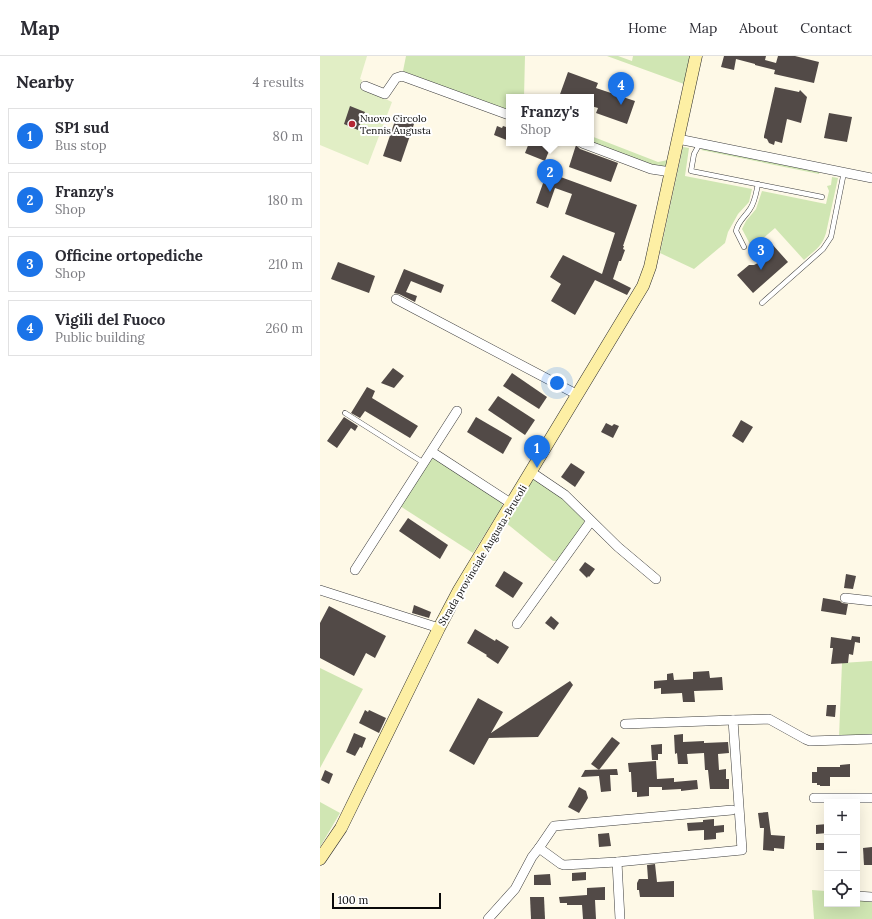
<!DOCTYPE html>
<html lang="en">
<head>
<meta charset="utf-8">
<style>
  :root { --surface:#fff; --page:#f7f7f7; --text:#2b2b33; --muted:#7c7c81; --line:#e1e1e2; --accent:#1a73e8 }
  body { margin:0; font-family:Lora,serif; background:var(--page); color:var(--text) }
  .controls { position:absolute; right:12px; bottom:12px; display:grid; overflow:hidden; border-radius:0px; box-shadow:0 4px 16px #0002 }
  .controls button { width:36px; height:36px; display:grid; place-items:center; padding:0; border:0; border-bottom:1px solid var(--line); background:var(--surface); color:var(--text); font:20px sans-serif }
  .scale { position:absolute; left:12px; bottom:10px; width:109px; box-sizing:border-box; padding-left:4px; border:2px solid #0a0a0a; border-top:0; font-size:11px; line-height:14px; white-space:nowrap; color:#0a0a0a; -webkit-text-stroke:3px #fff; paint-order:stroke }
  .you { position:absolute; left:237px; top:327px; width:14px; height:14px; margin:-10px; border:3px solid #fff; border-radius:50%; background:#1a73e8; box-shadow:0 0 0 6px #1a73e833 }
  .badge { display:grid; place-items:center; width:26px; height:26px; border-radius:50%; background:var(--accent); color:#fff; font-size:13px; font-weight:700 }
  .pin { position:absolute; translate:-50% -33px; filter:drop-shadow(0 1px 2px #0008) }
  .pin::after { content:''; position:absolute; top:21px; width:14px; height:12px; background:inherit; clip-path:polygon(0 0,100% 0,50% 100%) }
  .popup { position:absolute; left:186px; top:38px; width:88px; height:52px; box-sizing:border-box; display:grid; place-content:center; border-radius:0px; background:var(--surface); filter:drop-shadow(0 1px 3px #0005); font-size:13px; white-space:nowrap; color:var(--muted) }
  .popup b { font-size:15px; color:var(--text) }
  .popup::after { content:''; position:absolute; left:50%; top:100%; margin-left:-8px; border:8px solid transparent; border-top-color:var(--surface) }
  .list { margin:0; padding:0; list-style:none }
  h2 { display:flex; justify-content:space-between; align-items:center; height:52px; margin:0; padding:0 16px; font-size:17px }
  h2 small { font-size:13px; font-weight:400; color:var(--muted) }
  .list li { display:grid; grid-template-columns:26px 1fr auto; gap:12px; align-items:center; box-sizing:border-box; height:56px; margin:0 8px 8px; padding:0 8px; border:1px solid var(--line); border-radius:0px }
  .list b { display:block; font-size:15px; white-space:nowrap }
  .list p { margin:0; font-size:13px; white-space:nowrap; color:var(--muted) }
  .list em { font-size:13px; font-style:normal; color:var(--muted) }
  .icon { flex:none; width:22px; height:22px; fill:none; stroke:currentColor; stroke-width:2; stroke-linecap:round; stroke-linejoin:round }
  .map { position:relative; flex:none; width:552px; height:863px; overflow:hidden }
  header { display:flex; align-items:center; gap:24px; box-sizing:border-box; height:56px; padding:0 20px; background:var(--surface); border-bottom:1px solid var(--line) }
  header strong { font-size:19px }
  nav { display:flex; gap:22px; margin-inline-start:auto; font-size:14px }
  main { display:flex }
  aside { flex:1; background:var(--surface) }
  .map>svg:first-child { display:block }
  .green { fill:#d0e6b3 }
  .pitch { fill:#e1eec5 }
  .building { fill:#524a47 }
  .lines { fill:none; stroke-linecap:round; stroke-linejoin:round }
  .service-casing { stroke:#3d3d3d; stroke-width:5.5 }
  .minor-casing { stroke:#3d3d3d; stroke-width:10 }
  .secondary-casing { stroke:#2c2c2c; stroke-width:13 }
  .service { stroke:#fff; stroke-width:4.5 }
  .minor { stroke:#fff; stroke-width:9 }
  .secondary { stroke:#fdefa4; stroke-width:12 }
  .poi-dot { fill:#b42734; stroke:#fff; stroke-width:1.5 }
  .labels { text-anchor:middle; stroke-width:4; stroke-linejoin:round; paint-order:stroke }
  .poi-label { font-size:10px; fill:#0a0a0a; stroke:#fff; text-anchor:start }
  .street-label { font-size:10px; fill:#0a0a0a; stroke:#fff }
</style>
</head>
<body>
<header>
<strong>Map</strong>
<nav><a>Home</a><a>Map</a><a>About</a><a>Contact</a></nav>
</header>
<main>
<aside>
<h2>Nearby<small>4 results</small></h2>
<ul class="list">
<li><span class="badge">1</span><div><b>SP1 sud</b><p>Bus stop</p></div><em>80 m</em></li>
<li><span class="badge">2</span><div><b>Franzy's</b><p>Shop</p></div><em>180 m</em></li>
<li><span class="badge">3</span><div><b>Officine ortopediche</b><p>Shop</p></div><em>210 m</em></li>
<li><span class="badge">4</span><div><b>Vigili del Fuoco</b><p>Public building</p></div><em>260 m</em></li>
</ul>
</aside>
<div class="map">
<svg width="552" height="863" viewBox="0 0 552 863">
  <rect width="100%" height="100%" fill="#fef9e7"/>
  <g class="green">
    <path d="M86 0H205L204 41H189V56L83 15Z"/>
    <path d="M287 0H298L312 5 313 0H370L364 28Z"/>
    <path d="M271 80 338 106 348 104 346 111H334L271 87Z"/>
    <path d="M363 91 369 92 365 120 432 133 429 146 418 158 408 176 405 187 374 213 340 197Z"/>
    <path d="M383 92 499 116V118L381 94Z"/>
    <path d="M512 121 518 122 506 177C502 191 494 195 484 204L455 172 432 192 422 173 426 165 436 153 442 135 506 148 509 135 507 130 511 129Z"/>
    <path d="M115 402 182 446V451L153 497 80 450 110 404Z"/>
    <path d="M213 423 239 438 264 463V468L237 505H233L186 467Z"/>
    <path d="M552 605V680L519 681 522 607Z"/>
    <path d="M0 612 43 633 0 712Z"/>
    <path d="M0 746 20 757 0 791Z"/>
    <path d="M492 834 505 835 507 840V848H537V843L552 845V863H494Z"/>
  </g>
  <path class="pitch" d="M0 0H47L40 23 42 24 40 31 72 46 48 109 0 89Z"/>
  <g class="building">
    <path d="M404 0H446L445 4 456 7 458 0H475L499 6 494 27 454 18 455 14 435 9V8L416 3 414 14 401 11Z"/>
    <path d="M248 16 278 27 276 32 315 45 307 68 276 57 278 52 271 50V41H239Z"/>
    <path d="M455 31 479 36 480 34 487 41 481 67 467 63 462 87 455 85 454 89 449 87 447 83 444 82V80Z"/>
    <path d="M30 50 45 56 38 74 24 68Z"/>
    <path d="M509 57 532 61 527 86 504 82Z"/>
    <path d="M77 59 95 65 81 106 63 100Z"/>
    <path d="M177 70 182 72 183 70 189 72V85L174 79Z"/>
    <path d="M209 87H232L225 105 205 97Z"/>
    <path d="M256 89 260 93 298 107 291 126 249 111Z"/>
    <path d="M227 116 317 149 303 190H304L303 193 305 194 301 205H299L293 223 311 232 307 239 275 224 255 259 231 245 241 228 230 221 243 199 282 218 295 177 245 158 252 138 235 132 228 152 216 147Z"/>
    <path d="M452 188 468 206 433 237 417 219 429 209H434L438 207 440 203 441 198Z"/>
    <path d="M18 206 55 220 49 237 11 223Z"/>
    <path d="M84 213 124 229 121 237 91 225 86 236 97 240 95 246 79 238 74 237Z"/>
    <path d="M73 312 84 320 74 332 61 327Z"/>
    <path d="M192 317 227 341 219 353 183 330Z"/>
    <path d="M47 331 55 335 52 342 98 370 90 382 45 355 40 362 31 357Z"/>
    <path d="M178 340 215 364 205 379 168 354Z"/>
    <path d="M24 361 38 370 35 375 31 372 17 392 7 385Z"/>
    <path d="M156 361 192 382 183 398 147 376Z"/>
    <path d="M421 364 433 371 423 387 412 380Z"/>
    <path d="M286 367 292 370 294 368 299 370 293 382 281 376Z"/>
    <path d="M251 407 265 416 255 431 241 421Z"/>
    <path d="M88 462 128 489 120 503 79 475Z"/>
    <path d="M265 506 275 513 269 521 268 520 267 522 259 514Z"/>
    <path d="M184 515 203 527 193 542 175 530Z"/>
    <path d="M526 518 536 520 533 533 524 532Z"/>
    <path d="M503 542 520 545 522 547 528 548 526 559 501 555Z"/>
    <path d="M94 549 111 556 109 562 92 557Z"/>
    <path d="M9 550 66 580 55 602 46 597 34 620 0 602V567Z"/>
    <path d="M231 560 239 567 234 574 225 567Z"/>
    <path d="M155 573 175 585 176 583 189 591 178 608 166 600 167 599 147 587Z"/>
    <path d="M532 580 540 581V587L535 586 533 599 529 598 528 607 511 608 513 592H510L511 581 531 584Z"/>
    <path d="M389 615 390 622 402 621 403 634 374 635 375 646H363L362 637 341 638V632L334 633V625L347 624V618L353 617 354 624 373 623V616Z"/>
    <path d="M250 625 253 629 218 681 169 682 154 709 129 695 158 642 183 656 171 677Z"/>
    <path d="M507 649H516L515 661 506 660Z"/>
    <path d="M45 654 48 656 49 654 66 662 59 677 39 667Z"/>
    <path d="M34 677 46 682 42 692 40 691 35 700 26 696Z"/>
    <path d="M363 678V686L384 685V687L408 686 409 697 398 698 399 714 406 713V723H409V733H390L388 714H385L384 697 367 698 368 708H358L357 697 355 698 354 679Z"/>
    <path d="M292 681 300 687 279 714 271 708Z"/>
    <path d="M342 688V698H338V704H332L331 689Z"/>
    <path d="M336 705 337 723 354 722V726L377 724 378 733 361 735V733L342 734V731H329V740L317 741V736H312L311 716H309L308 707Z"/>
    <path d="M530 708V721H510V730H500V729H497V727H492V716H497V711H520V709Z"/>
    <path d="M297 713 298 719H290L291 735 281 736 279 720 261 721 265 714Z"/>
    <path d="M5 714 13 718 9 728 1 724Z"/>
    <path d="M259 731 266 735 268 742 259 757 248 751Z"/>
    <path d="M448 756 451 779 465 780 464 793 454 792V795L443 794 444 772H440L438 757Z"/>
    <path d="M394 763V770L404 769V776L396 777V783L384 784V774L368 775 367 767 383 766V764Z"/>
    <path d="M507 768V777L496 778V769Z"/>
    <path d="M289 777 291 790 279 791 278 778Z"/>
    <rect x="496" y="787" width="11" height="7"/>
    <path d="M552 791V809H544L543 792Z"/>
    <path d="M335 808 337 826 354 825V841H320L319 834H317V827L319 823H328L327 809Z"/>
    <path d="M266 816V824L252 825V817Z"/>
    <path d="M230 818 231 829H214V819Z"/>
    <path d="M285 831V844H275L276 863H263L262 849H247V847H240L239 841 267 839V832Z"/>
    <path d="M210 841H224L225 863H211Z"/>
  </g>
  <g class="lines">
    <g class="service-casing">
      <g id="service">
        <path d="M380 87 374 98 371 115 502 141"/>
        <path d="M424 191 416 175C418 165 425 161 430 153 435 146 436 137 438 128"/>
        <path d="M442 247 503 193 511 181 524 116"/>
        <path d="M25 357 104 407"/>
      </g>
    </g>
    <g class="minor-casing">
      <g id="minor">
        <path d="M45 30 65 38 76 22 82 20 189 59"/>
        <path d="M358 83 552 122"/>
        <path d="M262 87 331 113 351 116"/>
        <path d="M76 243 258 339"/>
        <path d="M112 396 192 448"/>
        <path d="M211 416 245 439 298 491 336 523"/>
        <path d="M35 514 137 355"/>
        <path d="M0 534 119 572"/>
        <path d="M525 542 552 545"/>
        <path d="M197 568 271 465"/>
        <path d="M305 668 413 664"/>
        <path d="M494 742H552"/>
        <path d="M219 792 234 770 412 754"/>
        <path d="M297 806 300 863"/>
        <path d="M537 840 552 841"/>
        <path d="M168 863 195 833 212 801 219 792 241 808 244 809 297 806 422 794 413 664 449 663 485 683 490 685 552 683"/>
      </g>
    </g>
    <g class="secondary-casing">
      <path id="secondary" d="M0 803 21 772 119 572 139 534 323 230 330 211 376 0"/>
    </g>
    <use href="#service" class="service"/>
    <use href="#minor" class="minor"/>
    <use href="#secondary" class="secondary"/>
  </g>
  <circle class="poi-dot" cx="32" cy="68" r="4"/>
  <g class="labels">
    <g class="poi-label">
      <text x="40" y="66">Nuovo Circolo<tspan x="40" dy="12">Tennis Augusta</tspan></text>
    </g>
    <g class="street-label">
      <text transform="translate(162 499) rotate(-59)" y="4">Strada provinciale Augusta-Brucoli</text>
    </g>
  </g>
</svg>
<div class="controls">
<button>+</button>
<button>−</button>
<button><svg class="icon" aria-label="locate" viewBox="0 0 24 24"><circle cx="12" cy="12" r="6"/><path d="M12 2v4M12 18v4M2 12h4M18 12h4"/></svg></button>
</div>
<div class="scale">100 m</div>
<div class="you"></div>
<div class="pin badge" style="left:217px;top:412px">1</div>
<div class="pin badge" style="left:230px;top:136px">2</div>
<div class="popup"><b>Franzy's</b>Shop</div>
<div class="pin badge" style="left:441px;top:214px">3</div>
<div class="pin badge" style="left:301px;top:49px">4</div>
</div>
</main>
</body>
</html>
